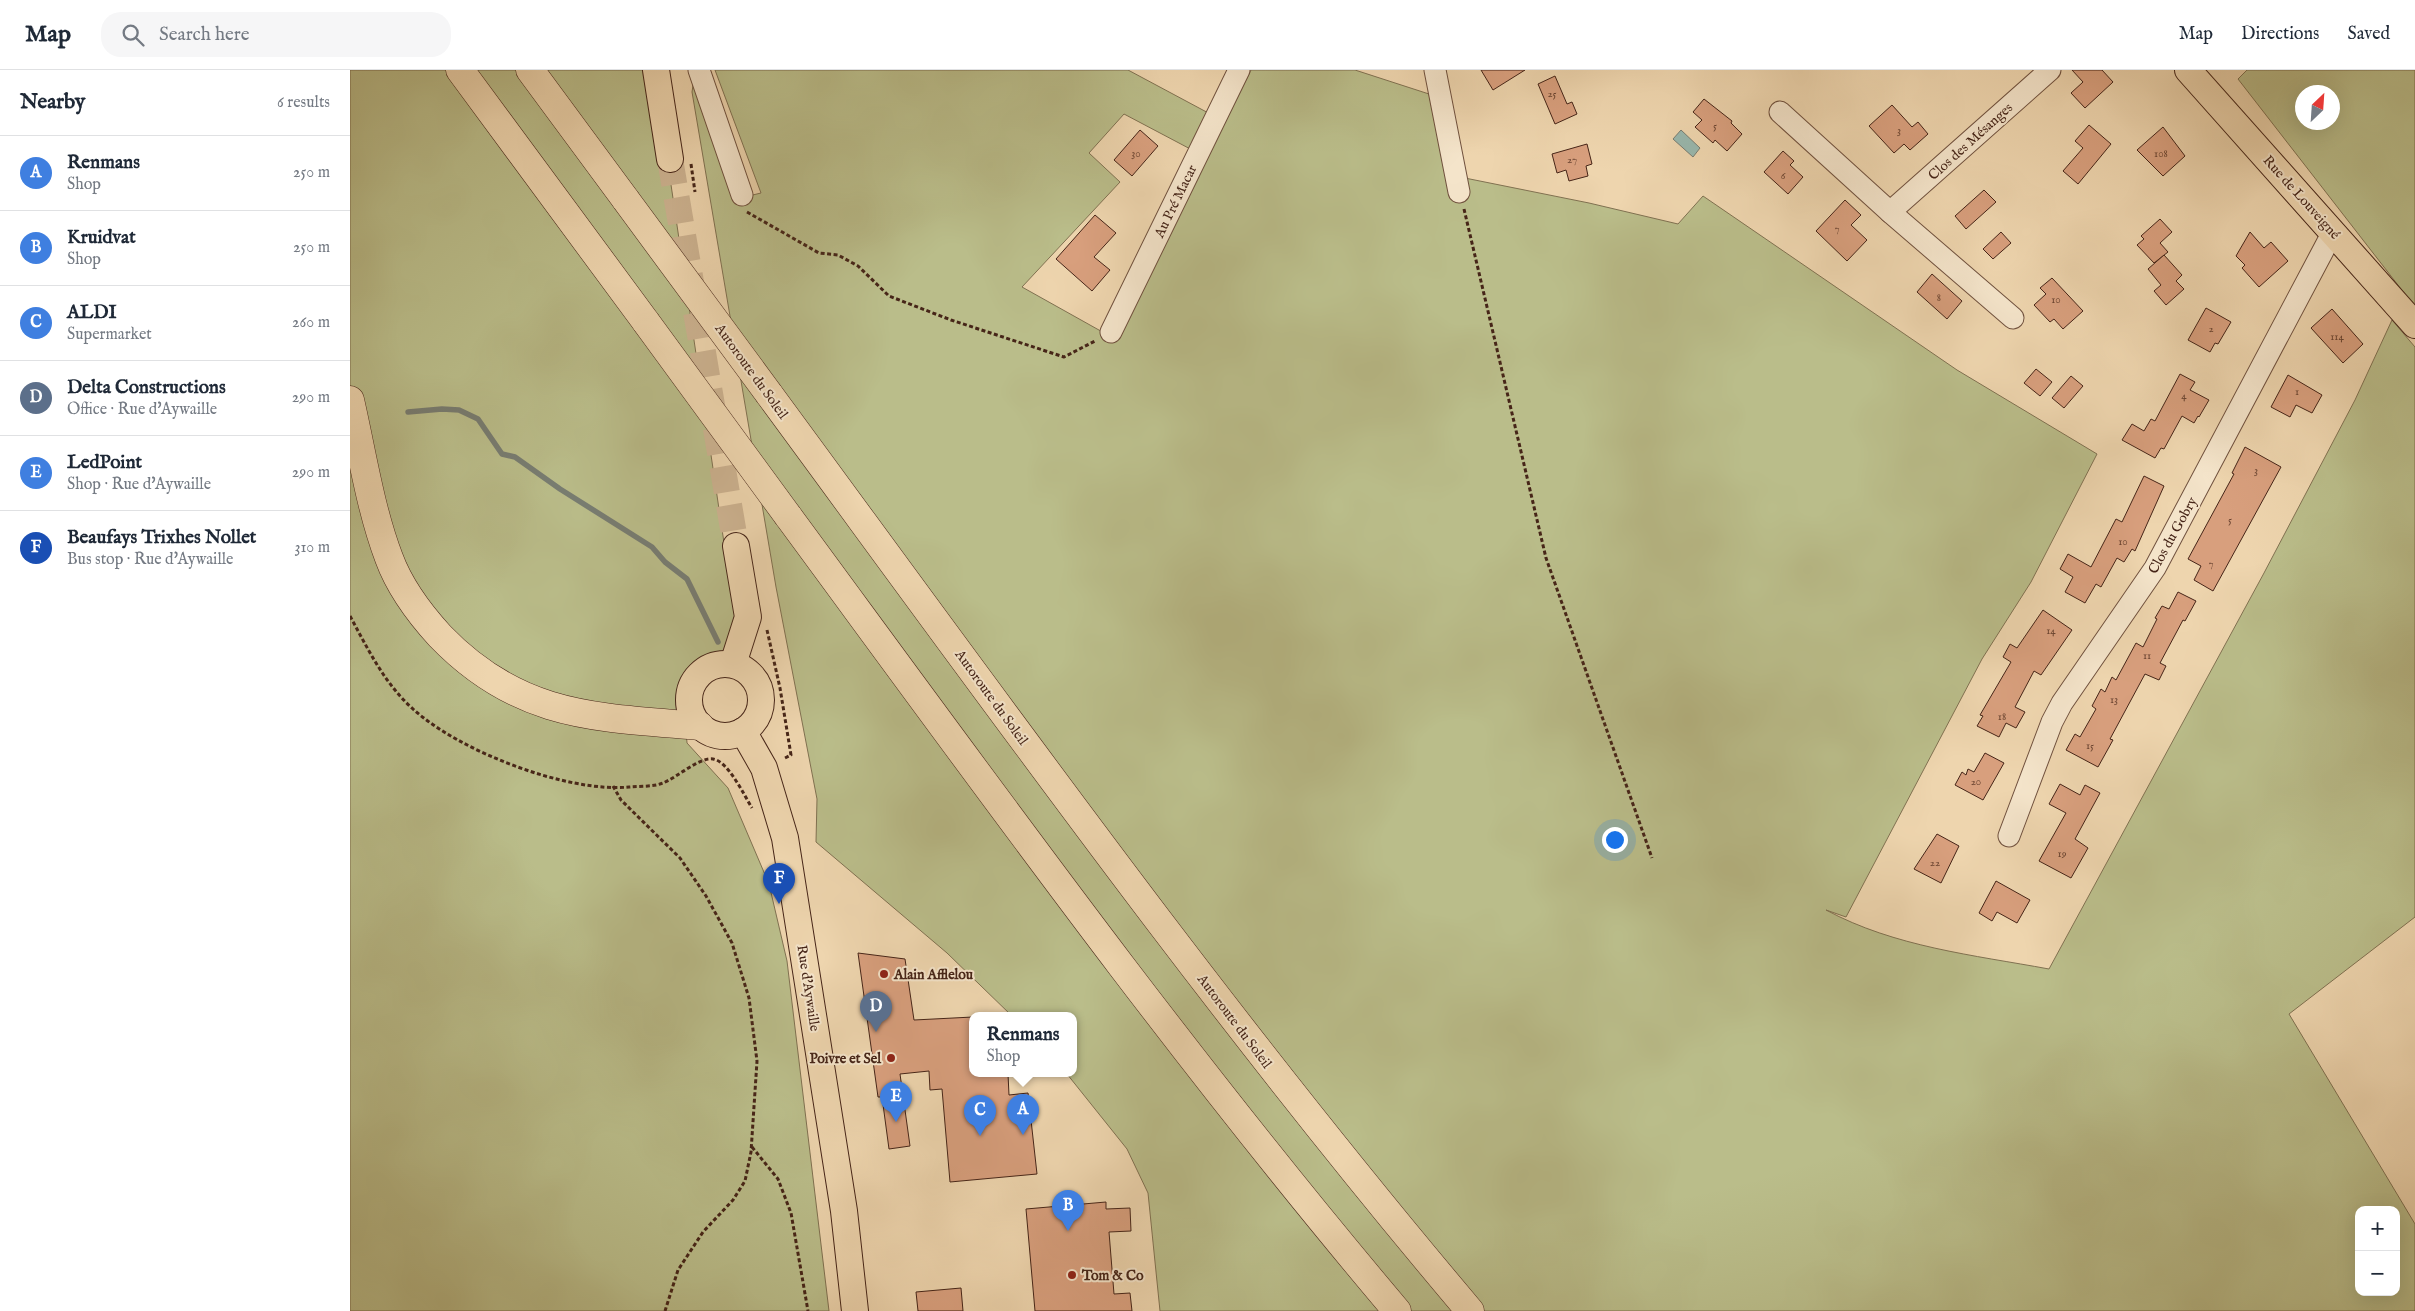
<!DOCTYPE html>
<html lang="en">
<head>
<meta charset="utf-8">
<style>
  :root { --surface:#fff; --page:#f6f6f7; --text:#1f2937; --muted:#747a83; --line:#e0e1e3; --accent:#8f2418 }
  body { margin:0; font-family:"IM FELL English",serif; background:var(--page); color:var(--text) }
  .controls { position:absolute; right:15px; bottom:15px; display:grid; overflow:hidden; border-radius:10px; box-shadow:0 5px 20px #0002 }
  .controls button { width:45px; height:45px; display:grid; place-items:center; padding:0; border:0; border-bottom:1px solid var(--line); background:var(--surface); color:var(--text); font:25px sans-serif }
  .compass { position:absolute; left:1945px; top:15px; width:45px; height:45px; border-radius:50%; background:var(--surface); box-shadow:0 5px 20px #0002; rotate:25deg }
  .you { position:absolute; left:1264px; top:769px; width:18px; height:18px; margin:-12px; border:4px solid #fff; border-radius:50%; background:#1a73e8; box-shadow:0 0 0 8px #1a73e833 }
  .badge { display:grid; place-items:center; width:32px; height:32px; border-radius:50%; background:var(--accent); color:#fff; font-size:16px; font-weight:700 }
  .pin { position:absolute; translate:-50% -41px; filter:drop-shadow(0 1px 2px #0008) }
  .pin::after { content:''; position:absolute; top:26px; width:18px; height:15px; background:inherit; clip-path:polygon(0 0,100% 0,50% 100%) }
  .popup { position:absolute; left:619px; top:942px; width:108px; height:65px; box-sizing:border-box; display:grid; place-content:center; border-radius:10px; background:var(--surface); filter:drop-shadow(0 1px 4px #0005); font-size:16px; white-space:nowrap; color:var(--muted) }
  .popup b { font-size:19px; color:var(--text) }
  .popup::after { content:''; position:absolute; left:50%; top:100%; margin-left:-10px; border:10px solid transparent; border-top-color:var(--surface) }
  .list { margin:0; padding:0; list-style:none }
  h2 { display:flex; justify-content:space-between; align-items:center; height:65px; margin:0; padding:0 20px; font-size:21px }
  h2 small { font-size:16px; font-weight:400; color:var(--muted) }
  .list li { display:grid; grid-template-columns:32px 1fr auto; gap:15px; align-items:center; box-sizing:border-box; height:75px; padding:0 20px; border-top:1px solid var(--line) }
  .list b { display:block; font-size:19px; white-space:nowrap }
  .list p { margin:0; font-size:16px; white-space:nowrap; color:var(--muted) }
  .list em { font-size:16px; font-style:normal; color:var(--muted) }
  .icon { flex:none; width:28px; height:28px; fill:none; stroke:currentColor; stroke-width:2; stroke-linecap:round; stroke-linejoin:round }
  .map { position:relative; flex:none; width:2065px; height:1241px; overflow:hidden }
  header { display:flex; align-items:center; gap:30px; box-sizing:border-box; height:70px; padding:0 25px; background:var(--surface); border-bottom:1px solid var(--line) }
  header strong { font-size:24px }
  nav { display:flex; gap:28px; margin-inline-start:auto; font-size:18px }
  .search { width:350px; height:45px; background:var(--page); display:flex; align-items:center; gap:12px; box-sizing:border-box; padding:0 18px; border-radius:20px; color:var(--muted); font-size:19px }
  main { display:flex }
  aside { flex:1; background:var(--surface) }
  .map>svg:first-child { display:block }
  .green { fill:#babd8a; stroke:#807151; fill-rule:evenodd }
  .water { fill:#99b8ae; stroke:#787d72 }
  .lines { fill:none; stroke-linecap:round; stroke-linejoin:round }
  .stream { stroke:#787d72; stroke-width:5.5 }
  .building { fill:#d89f7d; stroke:#462518 }
  .major-tunnel { stroke:#ccb290; stroke-width:26; stroke-dasharray:26 13; stroke-linecap:butt }
  .minor-casing { stroke:#70513e; stroke-width:23 }
  .major-casing { stroke:#462518; stroke-width:28 }
  .highway-casing { stroke:#462518; stroke-width:29 }
  .path { stroke:#462518; stroke-width:3; stroke-dasharray:4 2.5; stroke-linecap:butt }
  .minor { stroke:#f4e4ca; stroke-width:21 }
  .major { stroke:#eed5ae; stroke-width:26 }
  .highway { stroke:#eed5ae; stroke-width:28 }
  .highway-bridge-casing { stroke:#462518; stroke-width:29; stroke-linecap:butt }
  .highway-bridge { stroke:#eed5ae; stroke-width:28 }
  .poi-dot { fill:#8f2418; stroke:#f4e4ca; stroke-width:2 }
  .labels { text-anchor:middle; stroke-width:4; stroke-linejoin:round; paint-order:stroke }
  .number-label { font-size:11px; fill:#6a4431 }
  .street-label { font-size:14px; fill:#462518; stroke:#f4e4ca }
  .poi-label { font-size:14px; font-weight:bold; fill:#462518; stroke:#f4e4ca; text-anchor:start }
</style>
</head>
<body>
<header>
<strong>Map</strong>
<div class="search"><svg class="icon" aria-label="search" viewBox="0 0 24 24"><circle cx="10" cy="10" r="6"/><path d="M15 15l6 6"/></svg>Search here</div>
<nav><a>Map</a><a>Directions</a><a>Saved</a></nav>
</header>
<main>
<aside>
<h2>Nearby<small>6 results</small></h2>
<ul class="list">
<li><span class="badge" style="background:#3f7fe0">A</span><div><b>Renmans</b><p>Shop</p></div><em>250 m</em></li>
<li><span class="badge" style="background:#3f7fe0">B</span><div><b>Kruidvat</b><p>Shop</p></div><em>250 m</em></li>
<li><span class="badge" style="background:#3f7fe0">C</span><div><b>ALDI</b><p>Supermarket</p></div><em>260 m</em></li>
<li><span class="badge" style="background:#5c6f8a">D</span><div><b>Delta Constructions</b><p>Office · Rue d'Aywaille</p></div><em>290 m</em></li>
<li><span class="badge" style="background:#3f7fe0">E</span><div><b>LedPoint</b><p>Shop · Rue d'Aywaille</p></div><em>290 m</em></li>
<li><span class="badge" style="background:#1a4fb4">F</span><div><b>Beaufays Trixhes Nollet</b><p>Bus stop · Rue d'Aywaille</p></div><em>310 m</em></li>
</ul>
</aside>
<div class="map">
<svg width="2065" height="1241" viewBox="0 0 2065 1241">
  <rect width="100%" height="100%" fill="#eed5ae"/>
  <filter id="stains"><feTurbulence type="fractalNoise" baseFrequency=".004" numOctaves="4"/><feColorMatrix values="0 0 0 0 .2 0 0 0 0 .09 0 0 0 0 .02 0 0 0 .5 -.17"/></filter>
  <radialGradient id="worn" r=".72"><stop offset=".6" stop-color="#630" stop-opacity="0"/><stop offset="1" stop-color="#630" stop-opacity=".3"/></radialGradient>
  <g class="green">
    <path d="M0 0H296L316 81 385 547 379 579 346 598 333 620 337 673 378 718 419 814 437 891 479 1241H0Z"/>
    <path d="M365 0H778L864 46 846 82 774 44 739 83 770 112 672 217 765 269 901 0H1005L1079 24 1095 104 1239 133 1328 154 1353 126 1607 300 1747 384 1681 512 1632 589 1496 847 1476 840C1545 877 1623 885 1699 899L1914 503 2005 330 2042 250 2065 277V847L1939 944 2065 1154V1241H810L798 1123 777 1079 717 1004H723V946H662L597 883 466 772 467 729 426 517 342 22 345 2 386 129 411 123ZM2009 1140H2046V1222H2009Z"/>
    <path d="M1897 0H2065V237L1888 9ZM1952 22H1982V52H1952Z"/>
  </g>
  <path class="water" d="M1331 60 1350 78 1343 87 1323 69Z"/>
  <g class="lines">
    <path class="stream" d="M58 342 92 339 109 340 128 349 152 384 165 387 210 419 302 477 315 492 337 509 368 572"/>
  </g>
  <g class="building">
    <path d="M1131 0H1175L1143 20Z"/>
    <path d="M1722 0H1752L1763 12 1735 38 1721 23 1733 12Z"/>
    <path d="M1205 6 1217 34 1222 32 1227 44 1205 54 1188 14Z"/>
    <path d="M1354 29 1382 51 1381 53 1392 64 1377 81 1365 70 1363 73 1345 57 1352 50 1343 42Z"/>
    <path d="M1542 35 1562 57 1568 52 1578 64 1560 80 1554 74 1544 83 1519 56Z"/>
    <path d="M1739 55 1761 74 1728 114 1713 101 1733 78 1725 71Z"/>
    <path d="M1813 57 1835 86 1813 106 1787 80Z"/>
    <path d="M790 60 808 76 782 106 764 90Z"/>
    <path d="M1237 74 1242 94 1236 96 1238 106 1219 111 1216 100 1207 103 1202 84Z"/>
    <path d="M1433 81 1444 91 1440 95 1453 107 1438 124 1414 102Z"/>
    <path d="M1634 120 1646 132 1616 159 1605 146Z"/>
    <path d="M1495 130 1511 145 1501 155 1517 170 1497 191 1466 161Z"/>
    <path d="M745 145 766 163 744 187 760 200 742 221 706 189Z"/>
    <path d="M1810 149 1822 162 1810 173 1818 182 1804 193 1787 175 1794 169 1791 166Z"/>
    <path d="M1651 162 1661 173 1643 189 1633 179Z"/>
    <path d="M1900 162 1914 178 1921 172 1938 191 1909 217 1892 198 1895 195 1886 186Z"/>
    <path d="M1814 185 1832 205 1826 211 1834 219 1816 235 1804 221 1811 215 1798 199Z"/>
    <path d="M1582 204 1612 231 1597 249 1567 222Z"/>
    <path d="M1702 208 1733 241 1713 259 1704 249 1700 252 1684 235 1696 224 1690 218Z"/>
    <path d="M1856 238 1881 252 1868 274 1865 273 1860 282 1838 270Z"/>
    <path d="M1982 239 2013 274 1993 293 1961 258Z"/>
    <path d="M1686 299 1702 312 1690 326 1674 313Z"/>
    <path d="M1830 304 1845 312 1840 320 1859 330 1849 347 1848 346 1844 353 1832 346 1814 379 1811 378 1805 388 1772 370 1782 354 1794 361 1801 349 1805 351Z"/>
    <path d="M1938 305 1972 325 1962 343 1946 335 1940 347 1921 337Z"/>
    <path d="M1721 306 1733 316 1714 338 1702 328Z"/>
    <path d="M1895 377 1931 397 1863 521 1844 510 1851 496 1838 489 1884 404 1882 403Z"/>
    <path d="M1794 406 1814 416 1785 481 1782 479 1774 492 1767 488 1751 517 1746 514 1735 533 1715 522 1723 507 1710 499 1718 484 1741 497 1766 449 1772 452Z"/>
    <path d="M1828 522 1846 531 1835 551 1833 550 1810 593 1816 596 1809 610 1795 604 1760 669 1763 670 1748 697 1716 680 1725 664 1730 667 1746 639 1742 636 1751 619 1755 622 1762 607 1766 610 1786 573 1793 577 1807 549 1805 548 1812 536 1819 539Z"/>
    <path d="M1693 540 1722 560 1691 605 1684 601 1665 637 1675 642 1666 658 1656 653 1649 667 1627 656 1633 646 1630 645 1661 592 1653 587 1660 574 1667 578Z"/>
    <path d="M1635 683 1654 693 1633 730 1605 715 1612 702 1616 705 1618 699 1624 702Z"/>
    <path d="M1710 714 1730 725 1735 715 1750 723 1725 769 1738 778 1721 808 1689 791 1716 743 1699 734Z"/>
    <path d="M1587 764 1609 776 1591 813 1564 799Z"/>
    <path d="M1646 811 1680 830 1667 853 1647 842 1642 851 1629 843Z"/>
    <path d="M508 883 555 889 564 950 623 947V1004H658L659 1025 678 1023 687 1104 600 1112 592 1019 580 1020 579 1001 550 1004 560 1076 539 1079 532 1027H528Z"/>
    <path d="M756 1132V1139L780 1138 781 1161 759 1162 764 1224 780 1223 782 1241H685L676 1139Z"/>
    <path d="M611 1218 613 1241H568L566 1222Z"/>
  </g>
  <g class="lines">
    <path class="major-tunnel" d="M320 89 386 476"/>
    <g class="minor-casing">
      <g id="minor">
        <path d="M349 0 392 125"/>
        <path d="M1085 0 1109 122"/>
        <path d="M1430 42 1540 142 1663 248"/>
        <path d="M1540 142 1700 0"/>
        <path d="M761 262 889 0"/>
        <path d="M1659 766 1702 652 1712 633 1805 498 1983 162"/>
      </g>
    </g>
    <g class="major-casing">
      <g id="major">
        <path d="M306 0 320 89"/>
        <path d="M1838 0 2065 255"/>
        <circle cx="375" cy="630" r="36"/>
        <path d="M383 594 398 547 386 476"/>
        <path d="M393 661 414 698 435 768 494 1141 505 1241"/>
      </g>
    </g>
    <g class="highway-casing">
      <g id="highway">
        <path d="M110 0 296 252"/>
        <path d="M180 0 276 130"/>
        <path d="M419 324C647 634 871 947 1120 1241"/>
        <path d="M0 330C12 382 20 438 39 488 50 518 69 543 90 566 169 648 245 647 350 656"/>
        <path d="M438 446C636 715 831 986 1047 1241"/>
      </g>
    </g>
    <g class="path">
      <path d="M341 94 345 122"/>
      <path d="M1114 139 1196 488 1302 788"/>
      <path d="M397 142 469 183 488 185 508 196 539 226 601 250 714 287 745 271"/>
      <path d="M0 546C18 579 34 613 63 639 109 681 217 723 279 717 290 716 303 717 313 713 328 707 349 687 363 689 378 691 394 725 402 738"/>
      <path d="M417 560 430 618 441 685 433 689"/>
      <path d="M263 716 271 730 330 788 356 826 382 873 399 928 407 991 401 1082 395 1111 383 1130 353 1162 328 1200 315 1241"/>
      <path d="M402 1077 428 1109 441 1143 458 1241"/>
    </g>
    <use href="#minor" class="minor"/>
    <use href="#major" class="major"/>
    <use href="#highway" class="highway"/>
    <g class="highway-bridge-casing">
      <g id="highway-bridge">
        <path d="M276 130 419 324"/>
        <path d="M296 252 438 446"/>
      </g>
    </g>
    <use href="#highway-bridge" class="highway-bridge"/>
  </g>
  <g class="poi-dot">
    <circle cx="534" cy="904" r="5"/>
    <circle cx="541" cy="988" r="5"/>
    <circle cx="722" cy="1205" r="5"/>
  </g>
  <g class="labels">
    <g class="number-label">
      <text x="1202" y="27">25</text>
      <text x="1365" y="59">5</text>
      <text x="1549" y="64">3</text>
      <text x="786" y="87">30</text>
      <text x="1811" y="87">108</text>
      <text x="1222" y="93">27</text>
      <text x="1433" y="109">6</text>
      <text x="1487" y="162">7</text>
      <text x="1589" y="231">8</text>
      <text x="1706" y="233">10</text>
      <text x="1861" y="262">2</text>
      <text x="1987" y="270">114</text>
      <text x="1947" y="325">1</text>
      <text x="1834" y="329">4</text>
      <text x="1906" y="404">3</text>
      <text x="1880" y="453">5</text>
      <text x="1773" y="475">10</text>
      <text x="1861" y="497">7</text>
      <text x="1701" y="564">14</text>
      <text x="1797" y="589">11</text>
      <text x="1764" y="633">13</text>
      <text x="1652" y="650">18</text>
      <text x="1740" y="679">15</text>
      <text x="1626" y="715">20</text>
      <text x="1712" y="787">19</text>
      <text x="1585" y="796">22</text>
    </g>
    <g class="street-label">
      <text transform="translate(1620 71) rotate(-42)" y="5">Clos des Mésanges</text>
      <text transform="translate(1952 127) rotate(48)" y="5">Rue de Louveigné</text>
      <text transform="translate(825 131) rotate(-64)" y="5">Au Pré Macar</text>
      <text transform="translate(402 301) rotate(54)" y="5">Autoroute du Soleil</text>
      <text transform="translate(1822 465) rotate(-61)" y="5">Clos du Gobry</text>
      <text transform="translate(642 627) rotate(54)" y="5">Autoroute du Soleil</text>
      <text transform="translate(459 918) rotate(81)" y="5">Rue d'Aywaille</text>
      <text transform="translate(885 951) rotate(53)" y="5">Autoroute du Soleil</text>
    </g>
    <g class="poi-label">
      <text x="544" y="909">Alain Afflelou</text>
      <text x="531" y="993" text-anchor="end">Poivre et Sel</text>
      <text x="732" y="1210">Tom &amp; Co</text>
    </g>
  </g>
  <rect width="100%" height="100%" filter="url(#stains)"/>
  <rect width="100%" height="100%" fill="url(#worn)"/>
</svg>
<div class="controls">
<button>+</button>
<button>−</button>
</div>
<svg class="compass" viewBox="-18 -18 36 36"><path d="M0-13l5 13h-10z" fill="#e53935"/><path d="M0 13l5-13h-10z" fill="#747a83"/></svg>
<div class="you"></div>
<div class="pin badge" style="left:673px;top:1065px;background:#3f7fe0">A</div>
<div class="popup"><b>Renmans</b>Shop</div>
<div class="pin badge" style="left:718px;top:1161px;background:#3f7fe0">B</div>
<div class="pin badge" style="left:630px;top:1066px;background:#3f7fe0">C</div>
<div class="pin badge" style="left:526px;top:962px;background:#5c6f8a">D</div>
<div class="pin badge" style="left:546px;top:1052px;background:#3f7fe0">E</div>
<div class="pin badge" style="left:429px;top:834px;background:#1a4fb4">F</div>
</div>
</main>
</body>
</html>
